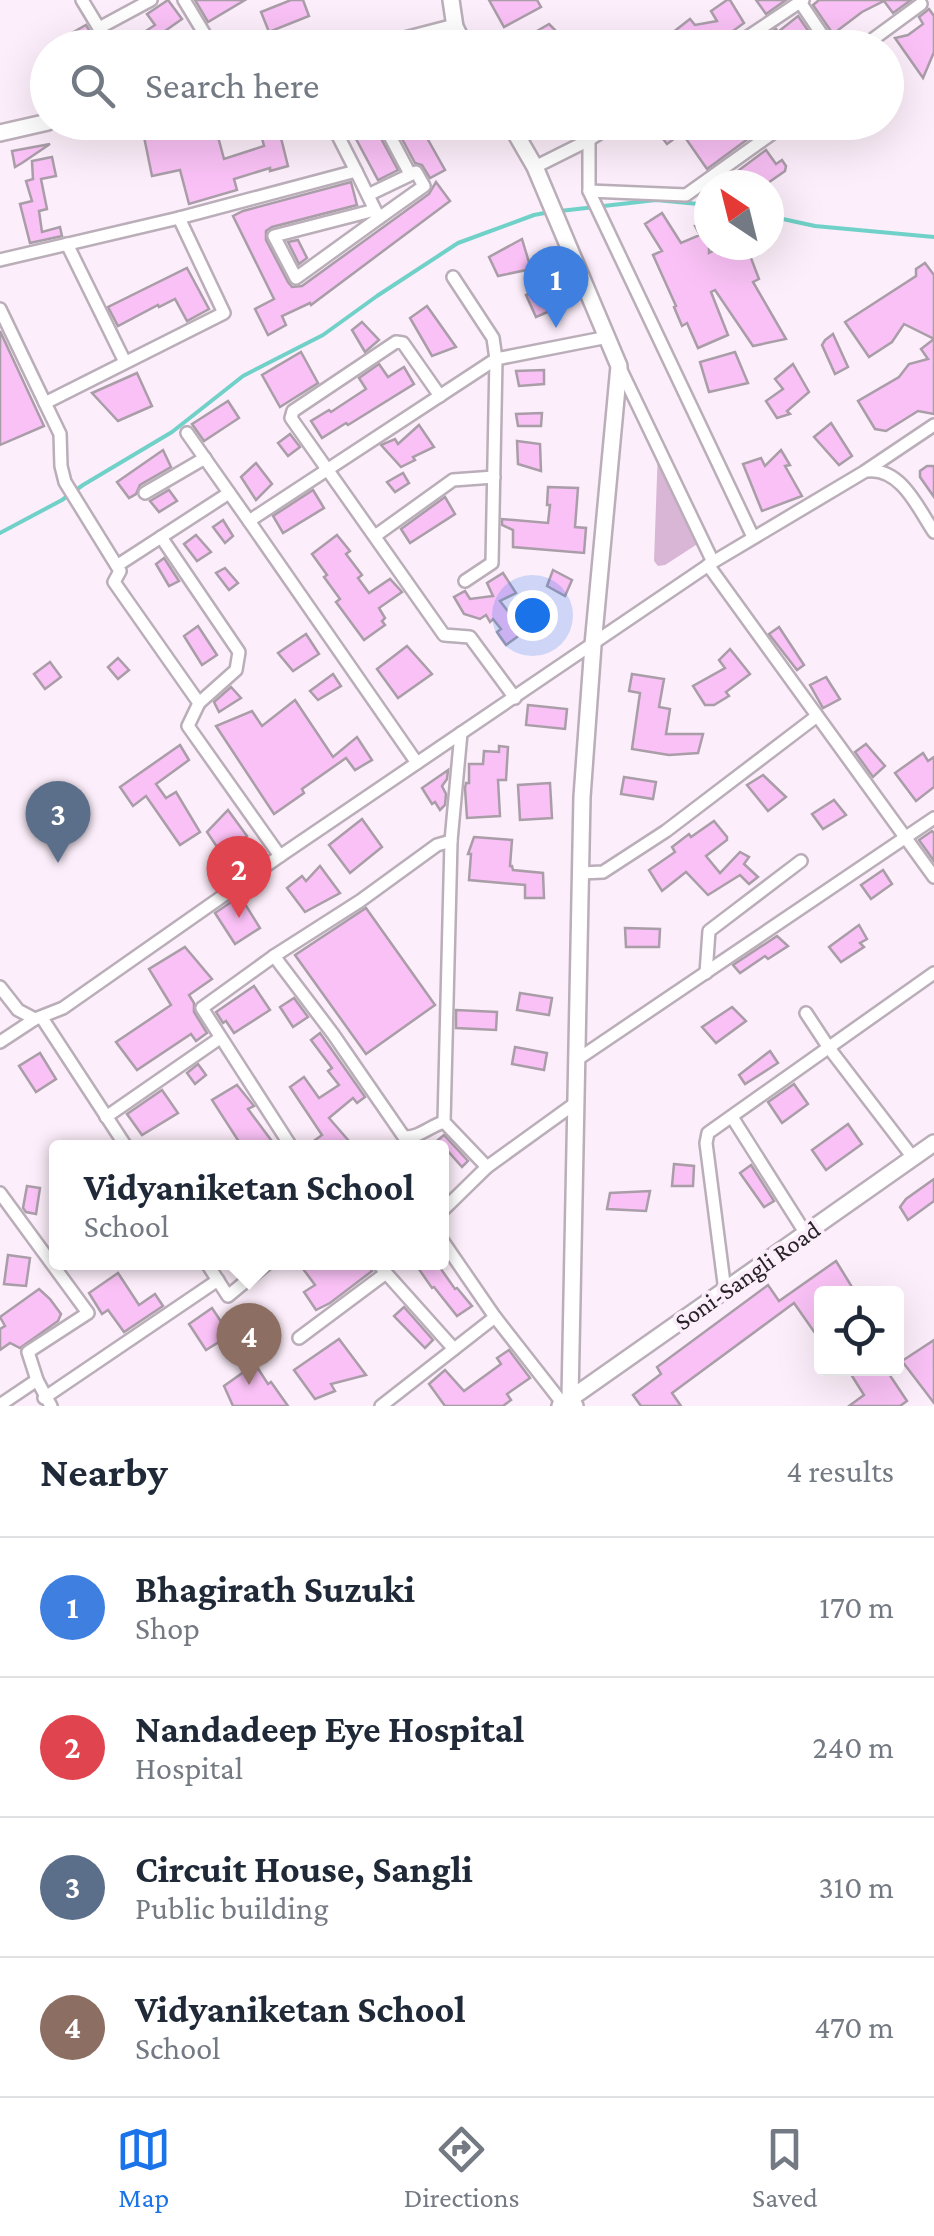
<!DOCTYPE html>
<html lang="en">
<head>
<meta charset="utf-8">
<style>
  :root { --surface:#fff; --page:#f6f6f7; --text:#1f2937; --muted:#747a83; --line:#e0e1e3; --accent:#1a73e8 }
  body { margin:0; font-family:"Crimson Pro",serif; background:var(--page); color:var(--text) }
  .controls { position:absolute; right:30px; bottom:30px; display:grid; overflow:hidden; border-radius:10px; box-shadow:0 10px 40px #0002 }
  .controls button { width:90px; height:90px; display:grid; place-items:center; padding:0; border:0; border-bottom:2px solid var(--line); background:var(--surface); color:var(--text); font:50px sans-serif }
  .compass { position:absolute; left:694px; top:170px; width:90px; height:90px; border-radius:50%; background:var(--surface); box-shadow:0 10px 40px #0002; rotate:325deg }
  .you { position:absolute; left:532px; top:615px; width:35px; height:35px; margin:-25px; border:8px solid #fff; border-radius:50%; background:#1a73e8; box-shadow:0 0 0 15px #1a73e833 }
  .badge { display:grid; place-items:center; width:65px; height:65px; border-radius:50%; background:var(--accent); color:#fff; font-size:32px; font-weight:700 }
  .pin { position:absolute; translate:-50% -82px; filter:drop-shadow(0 2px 5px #0008) }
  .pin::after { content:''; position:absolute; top:52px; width:35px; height:30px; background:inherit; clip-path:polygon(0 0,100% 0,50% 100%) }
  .popup { position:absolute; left:49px; top:1140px; width:400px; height:130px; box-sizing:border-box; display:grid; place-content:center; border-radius:10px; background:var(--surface); filter:drop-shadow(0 2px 8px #0005); font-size:32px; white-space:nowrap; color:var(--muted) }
  .popup b { font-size:38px; color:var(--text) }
  .popup::after { content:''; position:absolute; left:50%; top:100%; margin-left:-20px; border:20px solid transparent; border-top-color:var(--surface) }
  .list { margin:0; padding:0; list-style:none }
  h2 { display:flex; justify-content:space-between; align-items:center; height:130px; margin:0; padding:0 40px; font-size:42px }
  h2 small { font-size:32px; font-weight:400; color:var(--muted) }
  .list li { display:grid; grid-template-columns:65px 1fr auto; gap:30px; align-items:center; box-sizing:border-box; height:140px; padding:0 40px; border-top:2px solid var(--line) }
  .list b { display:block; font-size:38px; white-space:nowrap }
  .list p { margin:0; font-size:32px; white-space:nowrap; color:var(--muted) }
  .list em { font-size:32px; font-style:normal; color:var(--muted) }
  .icon { flex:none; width:55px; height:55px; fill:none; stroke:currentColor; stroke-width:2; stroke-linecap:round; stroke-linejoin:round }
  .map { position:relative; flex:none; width:934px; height:1406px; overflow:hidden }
  .search { position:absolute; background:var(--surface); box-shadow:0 10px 40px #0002; left:30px; right:30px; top:30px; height:110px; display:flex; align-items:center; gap:25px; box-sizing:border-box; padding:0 35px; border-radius:55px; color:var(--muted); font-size:38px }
  .sheet { height:690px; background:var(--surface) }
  nav { display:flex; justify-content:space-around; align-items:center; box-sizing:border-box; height:140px; border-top:2px solid var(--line); background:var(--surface); font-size:28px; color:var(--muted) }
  nav a { display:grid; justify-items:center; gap:5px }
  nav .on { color:var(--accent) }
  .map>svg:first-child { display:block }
  .green { fill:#d9b6d6 }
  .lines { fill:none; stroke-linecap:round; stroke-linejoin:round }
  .stream { stroke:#70d1c8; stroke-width:4 }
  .building { fill:#f9c1f5; stroke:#a99da8; stroke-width:2.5 }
  .minor-casing { stroke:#baaeb9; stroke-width:16 }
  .major-casing { stroke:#baaeb9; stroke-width:20 }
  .minor { stroke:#fff; stroke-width:11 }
  .major { stroke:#fff; stroke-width:15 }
  .labels { text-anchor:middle; stroke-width:8; stroke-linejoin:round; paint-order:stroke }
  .street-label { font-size:25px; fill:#282428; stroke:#fceefa }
</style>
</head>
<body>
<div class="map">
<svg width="934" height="1406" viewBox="0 0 934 1406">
  <rect width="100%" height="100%" fill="#fceefa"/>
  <path class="green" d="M658 449 699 543 665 565 658 566 654 561Z"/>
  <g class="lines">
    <g class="stream">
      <path d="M560 211 656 200 709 205"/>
      <path d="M769 216 815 226 934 237"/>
      <path d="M0 533 62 500 83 485 172 432 243 376 323 335 377 296 458 243 534 215 550 212"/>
    </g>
  </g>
  <g class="building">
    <path d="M168 0 182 19 148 43 151 48H120L155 25 147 14Z"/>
    <path d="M195 0H245L208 22Z"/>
    <path d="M291 0H303L309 16 269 32 261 12Z"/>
    <path d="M489 0H537L541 7 504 27Z"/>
    <path d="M727 0H730L744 23 715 44 718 48H684L672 33 690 19 695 25 717 21 711 11Z"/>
    <path d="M756 0H786L766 14Z"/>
    <path d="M819 0H911L893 13 884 1 862 12 833 34 813 5Z"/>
    <path d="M929 9 934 16V52L923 78 895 38 908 35 923 24 919 17Z"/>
    <path d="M798 16 818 45 814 48H749L776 29 778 32Z"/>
    <path d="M549 24 557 32 530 48H508Z"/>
    <path d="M86 25 100 48H62L58 41Z"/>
    <path d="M164 122H214L224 159 264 146 258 122H277L288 166 270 171V168L234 179 237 190 189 204 180 170 152 176 142 127Z"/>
    <path d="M347 122H375L376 129 398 170 378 180Z"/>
    <path d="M393 122H418L445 170 430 178 422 165 415 163Z"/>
    <path d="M650 122H771L707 169 682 133 667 144Z"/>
    <path d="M50 144 22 163 15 167 12 151Z"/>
    <path d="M766 150 776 164 782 160 786 166 785 171 765 185H719Z"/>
    <path d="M52 157 56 176 41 179 47 209 39 211 42 232 60 227 62 236 30 243 20 204 32 201 26 181 33 179 32 161Z"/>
    <path d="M351 182 357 205 272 227 266 231V240L288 282 292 287 302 286 429 194 436 182 450 201 311 305 310 303 282 316 286 325 268 335 255 309 274 299 233 216 243 211Z"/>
    <path d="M662 213 681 243 700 235 695 226 709 221V253L724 245H746L759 279 753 282 786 339 753 346 715 290 711 292 728 335 698 348 687 323 682 326 674 307 676 306 653 255 662 251 645 224Z"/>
    <path d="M522 239 531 269 498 276 489 257Z"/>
    <path d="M298 240 307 258 299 264 288 242Z"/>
    <path d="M925 263 934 275V414L918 411 886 431 875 429 858 401 899 377 909 364 928 359 921 349 934 339 904 324 892 342 869 357 845 322 916 276V269Z"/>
    <path d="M187 268 209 309 187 321 175 299 159 307 158 305 118 326 108 307Z"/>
    <path d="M549 285 559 307 536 317 526 295Z"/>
    <path d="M427 306 456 347 432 356 410 318Z"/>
    <path d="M362 322 379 340 365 352 352 330Z"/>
    <path d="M0 331 44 426 0 445Z"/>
    <path d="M833 334 848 367 835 374 822 345 825 340Z"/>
    <path d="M301 352 318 383 280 407 262 375Z"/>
    <path d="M735 352 748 383 709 392 700 362Z"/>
    <path d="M379 364 388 377 404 367 414 384 348 425 346 423 322 438 311 421 329 410 331 412 366 389 359 378Z"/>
    <path d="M793 364 809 392 787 411 790 414 777 418 766 401 783 389 775 379Z"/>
    <path d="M544 370V384L519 386 516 371Z"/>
    <path d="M137 373 152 406 118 421 92 393Z"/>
    <path d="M228 401 239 418 204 441 192 424Z"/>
    <path d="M542 413 541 426H518L516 414Z"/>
    <path d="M831 423 852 456 839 465 814 437Z"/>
    <path d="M419 425 434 447 413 457 415 460 401 467 381 445 395 439 398 444Z"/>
    <path d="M290 434 300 447 288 456 278 443Z"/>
    <path d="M517 441 540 444 541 471 518 464Z"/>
    <path d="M163 450 171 467 140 485 136 494 129 498 117 482Z"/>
    <path d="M781 450 790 465 785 466 802 496 762 511 743 464 761 458 765 466Z"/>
    <path d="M256 463 272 484 256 500 241 477Z"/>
    <path d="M927 466H934V497L920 477V471Z"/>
    <path d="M403 473 409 483 395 492 387 482Z"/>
    <path d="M548 487 578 488 575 527 586 528 584 553 513 547V530L502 525V519L548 523 550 505H547Z"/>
    <path d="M169 490 177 501 159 512 150 501Z"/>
    <path d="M313 490 324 508 283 533 273 516Z"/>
    <path d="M445 497 455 514 410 543 401 529Z"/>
    <path d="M223 520 233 536 225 543 213 527Z"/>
    <path d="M196 535 211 552 197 561 184 544Z"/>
    <path d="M337 535 350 551 346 554 362 575 358 578 369 593 390 579 402 592 379 608 385 618 382 621 385 625 364 640 336 602 340 599 324 577 327 575 312 554Z"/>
    <path d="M164 558 179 581 169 586 156 564Z"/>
    <path d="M225 568 238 583 229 590 216 573Z"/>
    <path d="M553 570 572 580 565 596 547 586Z"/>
    <path d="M503 573 516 593 500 601 524 632 506 645 497 632 501 629 493 619 490 622 486 615 480 619 464 614 454 597 465 591 470 599 493 596 487 583Z"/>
    <path d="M198 626 217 655 202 665 184 636Z"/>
    <path d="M779 627 804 665 797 670 769 634Z"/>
    <path d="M306 634 319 654 293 671 278 653Z"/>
    <path d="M407 646 432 674 398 698 377 669Z"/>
    <path d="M730 649 750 674 726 692 729 696 714 705H705L693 686 725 668 719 660Z"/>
    <path d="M118 658 129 670 118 679 108 667Z"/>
    <path d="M50 662 61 677 45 689 34 674Z"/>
    <path d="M333 674 341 686 318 700 310 691Z"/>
    <path d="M632 674 664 679 659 707 670 709 666 734H703L698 753 669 755 632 749 640 693 629 691Z"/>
    <path d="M826 677 840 699 823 708 810 685Z"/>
    <path d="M231 687 241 698 219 712 214 702Z"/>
    <path d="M295 700 333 757 357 737 372 760 355 770 346 758 302 789 304 793 274 814 216 726 252 711 262 726Z"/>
    <path d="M528 705 567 709 565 729 526 725Z"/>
    <path d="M866 744 885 766 873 777 855 752Z"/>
    <path d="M180 745 189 760 156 784 166 798 176 792 200 832 180 845 146 796 133 806 120 787Z"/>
    <path d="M499 746 508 747 506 780H498L500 816 467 818 465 788 466 783H469V764H483L484 751 499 752Z"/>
    <path d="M923 753 928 761 934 757V787L916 801 895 773Z"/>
    <path d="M448 770 447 779 442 786 446 794 445 805 440 810 435 802 432 804 422 788Z"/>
    <path d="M763 775 786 797 768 811 747 785Z"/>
    <path d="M624 777 656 782 653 799 621 794Z"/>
    <path d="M550 783 552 818 520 820 518 785Z"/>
    <path d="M834 800 846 815 823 829 812 814Z"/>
    <path d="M228 810 247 836 223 856 207 832Z"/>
    <path d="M362 819 382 847 350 873 329 845Z"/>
    <path d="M714 821 727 837V840L706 856 720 873 740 852 749 857 744 864 758 877 749 884 740 875 708 895 686 872 662 891 649 870 675 852 672 847 689 834 691 837Z"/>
    <path d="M932 831 934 833V861L919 840Z"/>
    <path d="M474 837 512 840 510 866H512L513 870 543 873 544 898H525V885L469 880 471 854H468Z"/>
    <path d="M320 866 340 893 305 912 287 888 302 876 306 881Z"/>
    <path d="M883 870 892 884 871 899 861 885Z"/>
    <path d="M240 896 260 928 235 944 215 913Z"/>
    <path d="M366 908 435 1005 366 1054 295 955Z"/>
    <path d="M859 925 867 939 860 943 864 947 841 962 829 947Z"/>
    <path d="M625 928 660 929 659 947H626Z"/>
    <path d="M777 936 788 946 768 959 765 956 740 973 733 965Z"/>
    <path d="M185 947 212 979 189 995 194 1003V1012L207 1033 196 1041 191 1034 137 1070 116 1042 171 1005 149 969Z"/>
    <path d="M254 986 270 1010 234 1033 226 1021 223 1023 216 1012Z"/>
    <path d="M520 993 552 998 549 1015 517 1010Z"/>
    <path d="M294 998 308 1017 293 1027 280 1007Z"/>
    <path d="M732 1007 746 1021 716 1043 702 1027Z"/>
    <path d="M456 1010 497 1012 496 1030 456 1028Z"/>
    <path d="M320 1033 365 1097 357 1103 353 1098 329 1118 355 1148H304L322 1135 290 1087 304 1077 319 1098 339 1085 328 1071 332 1068 311 1040Z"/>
    <path d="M515 1047 547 1053 544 1070 512 1064Z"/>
    <path d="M770 1051 778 1063 745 1084 739 1075Z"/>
    <path d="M40 1053 56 1079 36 1092 19 1066Z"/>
    <path d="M198 1064 206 1075 195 1084 187 1073Z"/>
    <path d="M794 1084 808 1104 782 1123 768 1102Z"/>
    <path d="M237 1085 254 1106 248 1109 271 1140 258 1148H243L212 1100Z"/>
    <path d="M162 1090 178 1113 142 1135 127 1114Z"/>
    <path d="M848 1124 862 1144 826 1170 812 1150Z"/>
    <path d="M444 1135 468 1161 462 1167 438 1140Z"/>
    <path d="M674 1164 694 1166 693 1186H672Z"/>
    <path d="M751 1165 774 1201 764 1207 740 1173Z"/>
    <path d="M934 1179V1201L908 1220 900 1207 906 1199Z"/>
    <path d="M27 1186 40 1188 36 1214 26 1212 23 1208Z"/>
    <path d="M650 1191 646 1211 607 1209 610 1193Z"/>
    <path d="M8 1255 30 1258 26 1286 4 1284Z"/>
    <path d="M836 1261 852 1287 839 1294H822V1343L794 1303 672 1393 681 1406H641L633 1395 661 1374 657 1367 768 1285 779 1301Z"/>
    <path d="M298 1262H365L372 1271 330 1303 316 1310 304 1292 315 1285Z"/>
    <path d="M414 1262H436L455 1289 457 1288 472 1306 457 1316 434 1287 432 1288Z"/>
    <path d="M118 1273 139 1305 155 1294 163 1306 124 1332 108 1310 102 1314 89 1293Z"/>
    <path d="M39 1289 50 1299 61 1314 58 1321 20 1348 10 1343 0 1350V1329L5 1326 0 1317Z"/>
    <path d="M404 1307 433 1340 425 1348 394 1316Z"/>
    <path d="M212 1308 230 1335 206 1350 189 1324Z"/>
    <path d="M339 1339 366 1375 331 1384 335 1391 315 1399 294 1370Z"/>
    <path d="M934 1340V1403L902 1361Z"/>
    <path d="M509 1350 530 1378 507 1394 511 1400 503 1406H445L429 1384 445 1370 464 1391 501 1364 497 1358Z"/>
    <path d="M255 1364 268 1384 271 1382 288 1406H233L224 1386Z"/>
    <path d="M847 1368H885L907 1401 900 1406H849L864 1395Z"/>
  </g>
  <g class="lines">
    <g class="minor-casing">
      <g id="minor">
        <path d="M82 0 111 48"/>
        <path d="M184 0 213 48"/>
        <path d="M800 2 831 48"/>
        <path d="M99 28 151 0"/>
        <path d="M731 48 803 0"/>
        <path d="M861 48 921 4"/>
        <path d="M384 125 410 174"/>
        <path d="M589 140V191L753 537"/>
        <path d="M535 167 589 140 616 122"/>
        <path d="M356 171 379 218 296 278 274 236 375 210"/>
        <path d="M589 191 686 195 784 125 782 122"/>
        <path d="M368 195 416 172 424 186 379 218"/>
        <path d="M67 244 125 362"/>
        <path d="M0 260 179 218 356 171 331 122"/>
        <path d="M453 277 493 338 496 359 492 563 465 581"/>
        <path d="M0 309 45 403 224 313 179 218"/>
        <path d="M619 366 713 562"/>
        <path d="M440 396 403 343 396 342 293 411 291 418 444 635 470 637 515 698"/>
        <path d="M45 403 60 434 61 466 65 482 120 571 114 582 199 703 188 726 280 856"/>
        <path d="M187 433 249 521"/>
        <path d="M868 471C901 468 918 508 934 532"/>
        <path d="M145 493 205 458"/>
        <path d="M375 536 453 480 494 477"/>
        <path d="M161 537 239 652 236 670 199 703"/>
        <path d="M118 565 229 493"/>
        <path d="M708 565 934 877"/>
        <path d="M461 733 451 841 444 1122 487 1167 577 1102"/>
        <path d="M417 763 249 521 496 359 608 337"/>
        <path d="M581 873 603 872 666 831 817 716"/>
        <path d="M274 956 333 1034 404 1137C419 1138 430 1126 444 1122"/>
        <path d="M706 973 709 931 801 861"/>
        <path d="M0 987 18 1010 35 1019"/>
        <path d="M806 1013 829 1048 914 1159"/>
        <path d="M42 1018 127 1148"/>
        <path d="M0 1042 35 1019 63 1008 280 856 713 562 864 472 934 425"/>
        <path d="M578 1059 934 818"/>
        <path d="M106 1117 220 1038"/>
        <path d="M732 1117 806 1234"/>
        <path d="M292 1148 202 1008 274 956 360 901 437 845 451 841"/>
        <path d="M0 1193 88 1313 28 1352 37 1380 51 1406"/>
        <path d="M442 1211 487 1167"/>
        <path d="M206 1262 228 1296 269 1262"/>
        <path d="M386 1273 454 1349"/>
        <path d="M725 1291 706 1143 708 1133 934 973"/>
        <path d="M495 1317 563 1404"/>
        <path d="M299 1338 386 1273 377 1262"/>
        <path d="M44 1398 218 1280"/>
        <path d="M0 1405 37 1380"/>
        <path d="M381 1406 495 1317 442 1240"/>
      </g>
    </g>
    <g class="major-casing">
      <g id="major">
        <path d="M451 0 455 27 466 48"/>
        <path d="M374 48 455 27"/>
        <path d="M509 122 535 167 619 366 593 645 582 797 570 1398 575 1406"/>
        <path d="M0 133 48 122"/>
        <path d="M560 1406 934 1143"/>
      </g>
    </g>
    <use href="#minor" class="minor"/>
    <use href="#major" class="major"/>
  </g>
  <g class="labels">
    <g class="street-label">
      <text transform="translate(747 1275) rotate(-35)" y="9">Soni-Sangli Road</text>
    </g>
  </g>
</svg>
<div class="controls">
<button><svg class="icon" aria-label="locate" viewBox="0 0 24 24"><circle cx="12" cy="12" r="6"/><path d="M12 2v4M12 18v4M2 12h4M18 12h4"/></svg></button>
</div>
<svg class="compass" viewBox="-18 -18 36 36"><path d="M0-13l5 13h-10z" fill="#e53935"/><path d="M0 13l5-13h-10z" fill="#747a83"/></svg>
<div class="you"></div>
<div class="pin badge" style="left:556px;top:328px;background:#3f7fe0">1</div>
<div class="pin badge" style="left:239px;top:918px;background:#e0444e">2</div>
<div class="pin badge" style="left:58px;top:863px;background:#5c6f8a">3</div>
<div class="pin badge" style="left:249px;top:1385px;background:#8d6e63">4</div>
<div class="popup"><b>Vidyaniketan School</b>School</div>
<div class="search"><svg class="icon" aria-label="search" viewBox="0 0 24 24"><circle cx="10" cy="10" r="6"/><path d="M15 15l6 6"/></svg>Search here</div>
</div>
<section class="sheet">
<h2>Nearby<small>4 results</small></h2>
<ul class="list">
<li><span class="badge" style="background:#3f7fe0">1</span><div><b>Bhagirath Suzuki</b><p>Shop</p></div><em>170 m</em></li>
<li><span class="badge" style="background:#e0444e">2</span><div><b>Nandadeep Eye Hospital</b><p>Hospital</p></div><em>240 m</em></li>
<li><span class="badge" style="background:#5c6f8a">3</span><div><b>Circuit House, Sangli</b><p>Public building</p></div><em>310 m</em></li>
<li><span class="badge" style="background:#8d6e63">4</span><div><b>Vidyaniketan School</b><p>School</p></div><em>470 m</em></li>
</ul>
</section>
<nav>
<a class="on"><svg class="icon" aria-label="map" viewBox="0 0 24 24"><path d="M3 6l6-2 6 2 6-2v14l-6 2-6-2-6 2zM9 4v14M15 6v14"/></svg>Map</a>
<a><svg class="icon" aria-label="directions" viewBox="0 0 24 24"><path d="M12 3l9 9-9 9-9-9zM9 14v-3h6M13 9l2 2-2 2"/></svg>Directions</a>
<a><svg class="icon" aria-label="saved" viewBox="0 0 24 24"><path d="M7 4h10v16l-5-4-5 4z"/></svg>Saved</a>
</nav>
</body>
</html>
